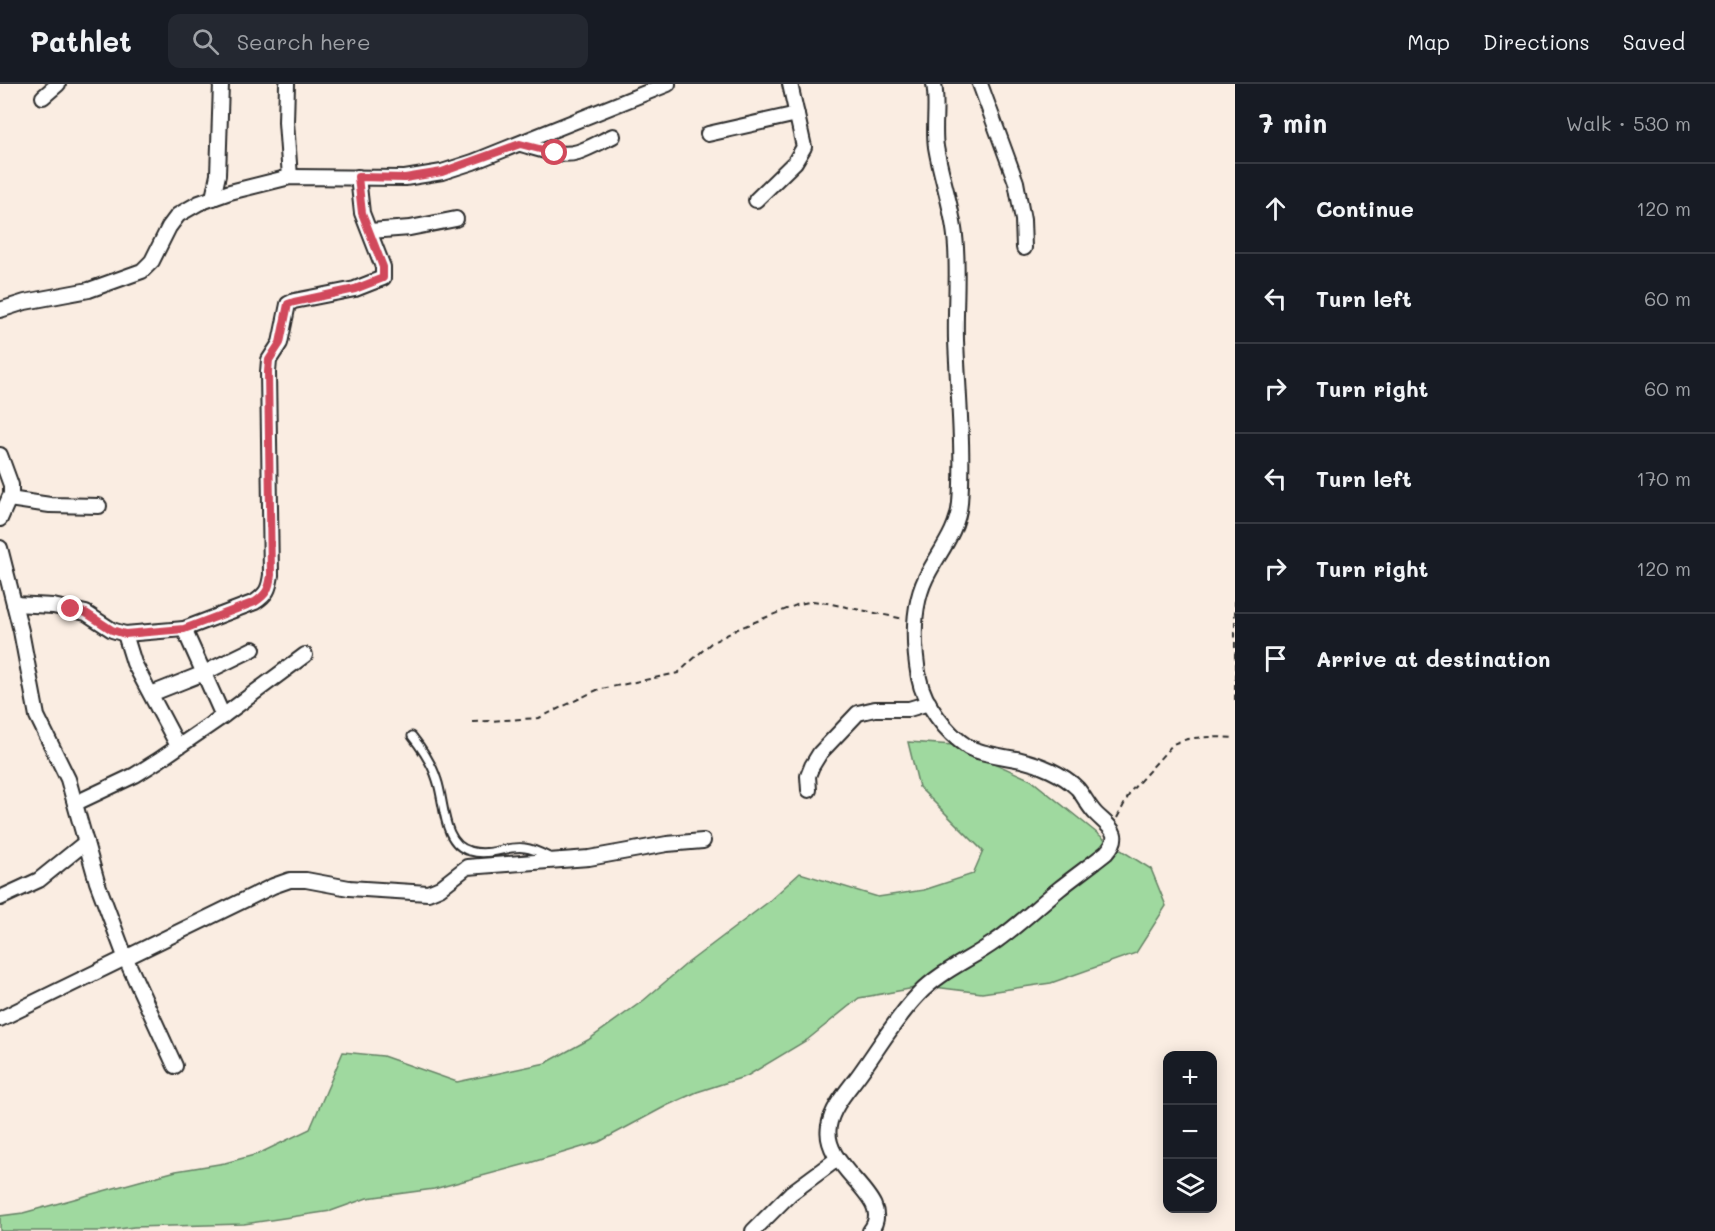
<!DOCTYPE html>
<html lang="en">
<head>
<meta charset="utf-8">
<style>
  :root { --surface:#171b24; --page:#242831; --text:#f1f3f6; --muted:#9ea1a6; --line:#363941 }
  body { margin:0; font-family:Mali,sans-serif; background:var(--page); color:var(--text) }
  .controls { position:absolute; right:18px; bottom:18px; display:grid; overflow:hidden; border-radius:12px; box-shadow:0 3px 15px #0003 }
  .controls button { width:54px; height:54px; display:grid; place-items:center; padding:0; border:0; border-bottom:2px solid var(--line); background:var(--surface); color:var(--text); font:30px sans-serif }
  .stop { position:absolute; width:18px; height:18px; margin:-14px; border:4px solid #d1495b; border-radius:50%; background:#fff }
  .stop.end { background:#d1495b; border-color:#fff; box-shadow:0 2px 6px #0008 }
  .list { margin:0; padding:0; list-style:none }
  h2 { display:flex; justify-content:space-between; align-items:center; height:78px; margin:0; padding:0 24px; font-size:26px }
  h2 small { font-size:20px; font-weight:400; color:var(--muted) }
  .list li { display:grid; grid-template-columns:39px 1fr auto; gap:18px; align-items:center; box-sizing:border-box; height:90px; padding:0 24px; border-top:2px solid var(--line) }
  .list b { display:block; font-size:22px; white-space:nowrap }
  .list em { font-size:20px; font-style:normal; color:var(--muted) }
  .icon { flex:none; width:33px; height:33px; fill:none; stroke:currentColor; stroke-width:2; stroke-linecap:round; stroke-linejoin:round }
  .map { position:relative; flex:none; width:1235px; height:1147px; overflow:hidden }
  header { display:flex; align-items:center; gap:36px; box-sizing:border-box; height:84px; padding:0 30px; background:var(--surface); border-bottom:2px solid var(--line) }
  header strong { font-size:28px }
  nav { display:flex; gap:33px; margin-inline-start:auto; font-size:21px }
  .search { width:420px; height:54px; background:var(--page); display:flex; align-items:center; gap:15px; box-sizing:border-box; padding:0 21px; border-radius:12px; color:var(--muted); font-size:22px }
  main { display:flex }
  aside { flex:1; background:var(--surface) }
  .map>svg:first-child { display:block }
  .green { fill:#9fd99f; stroke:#658265; stroke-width:1.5 }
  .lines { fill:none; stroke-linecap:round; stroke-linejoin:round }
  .lane-casing { stroke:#2b2b2b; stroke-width:11 }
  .street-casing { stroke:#2b2b2b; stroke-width:18 }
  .path { stroke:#2b2b2b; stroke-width:2; stroke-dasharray:6 4.5; stroke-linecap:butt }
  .lane { stroke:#fff; stroke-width:7 }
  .street { stroke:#fff; stroke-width:14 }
  .route { stroke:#d1495b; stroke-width:8 }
</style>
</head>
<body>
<header>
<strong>Pathlet</strong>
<div class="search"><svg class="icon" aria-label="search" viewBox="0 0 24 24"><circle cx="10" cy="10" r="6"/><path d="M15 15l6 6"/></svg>Search here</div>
<nav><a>Map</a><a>Directions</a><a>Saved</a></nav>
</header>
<main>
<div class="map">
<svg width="1235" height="1147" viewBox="0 0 1235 1147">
  <rect width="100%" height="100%" fill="#faede2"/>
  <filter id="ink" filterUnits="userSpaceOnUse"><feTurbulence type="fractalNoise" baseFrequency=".0167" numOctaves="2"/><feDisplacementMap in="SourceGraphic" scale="12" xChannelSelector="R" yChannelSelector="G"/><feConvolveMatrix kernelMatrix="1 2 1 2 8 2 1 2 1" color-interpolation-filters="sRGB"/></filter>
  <g filter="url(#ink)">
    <path class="green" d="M908 658 954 661 1031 696 1108 758 1151 785 1166 822 1136 869 1051 899 982 909 926 902 859 914 807 956 747 992 697 1008 668 1021 599 1058 526 1080 434 1105 367 1114 331 1127 244 1140 134 1143 103 1147H0V1132L23 1129 176 1087 225 1079 258 1070 310 1045 343 968 383 972 457 998 546 979 588 956 644 916 685 881 767 819 800 789 878 813 924 806 973 790 983 767 919 703Z"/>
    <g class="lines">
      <g class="lane-casing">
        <path id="lane" d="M412 652C423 666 432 679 437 696 445 718 442 760 470 767 491 773 507 761 525 764 534 765 543 770 551 774"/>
      </g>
      <g class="street-casing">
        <g id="street">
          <path d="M287 0 286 38 290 93"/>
          <path d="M980 0 1016 98 1023 136 1024 164"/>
          <path d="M43 13 58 0"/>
          <path d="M708 50 797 30"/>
          <path d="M520 60C538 64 559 74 578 68 590 64 602 57 613 52"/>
          <path d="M213 114 218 91 221 0"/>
          <path d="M756 116 795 78 804 63 790 0"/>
          <path d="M370 147 410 144 456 135"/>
          <path d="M0 226 25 218 89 206 142 187 152 177 169 143 178 131 199 119 230 108 290 93 405 94 442 88 473 78 668 0"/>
          <path d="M0 371 11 401V410L0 435"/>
          <path d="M9 415 50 421 99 422"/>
          <path d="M0 464 21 547 37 632 68 695 97 798 126 875 175 982"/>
          <path d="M14 520 53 522 86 529 112 546 125 550 184 545 255 518C267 510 269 505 271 491L268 288 269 276 280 259 288 220 294 217 355 205 383 194V183L362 129 358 93"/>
          <path d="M184 545 223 632"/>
          <path d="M125 550 134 579 178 662"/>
          <path d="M151 610 204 589 253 565"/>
          <path d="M809 706 808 692 812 682 820 669 858 629 875 625H909L929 619"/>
          <path d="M76 719 135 691 159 676 223 632 305 571"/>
          <path d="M0 814 39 796 86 758"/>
          <path d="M0 935 273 802 290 796H306L349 804 428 809 440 804 467 783 589 774 667 760 703 757"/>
          <path d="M753 1147 791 1109 837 1075"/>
          <path d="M870 1147C898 1114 821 1085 829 1042 832 1022 850 1004 861 988 879 963 896 934 918 911 940 887 970 876 996 857 1019 841 1038 822 1059 805 1074 793 1091 781 1106 769 1124 750 1109 743 1096 730 1088 722 1084 712 1077 704 1063 690 1039 680 1021 676 1004 672 983 671 968 663 946 649 924 620 919 594 913 560 911 519 929 488 941 466 958 445 960 419 964 365 958 310 956 256 955 221 959 186 955 152 952 122 941 93 936 63 933 42 938 20 934 0"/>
        </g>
      </g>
      <g class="path">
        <path d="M1235 516V616"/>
        <path d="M473 638 539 634 597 606 678 589 711 559 740 544 799 520 813 517 827 519 904 535"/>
        <path d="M1117 734 1131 707 1173 660C1193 651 1214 653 1235 654"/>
      </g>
      <use href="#lane" class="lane"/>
      <use href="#street" class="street"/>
    </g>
  </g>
  <g class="lines" filter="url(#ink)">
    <path class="route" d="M71 525 86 529 112 546 125 550 184 545 255 518C267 510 269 505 271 491L268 288 269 276 280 259 288 220 294 218 355 205 383 194V183L362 129 358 93 405 94 442 88 520 60 555 69"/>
  </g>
</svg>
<div class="controls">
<button>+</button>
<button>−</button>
<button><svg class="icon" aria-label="layers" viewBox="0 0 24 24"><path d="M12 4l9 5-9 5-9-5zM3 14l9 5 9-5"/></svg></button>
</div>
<div class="stop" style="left:555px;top:69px"></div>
<div class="stop end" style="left:71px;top:525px"></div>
</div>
<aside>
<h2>7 min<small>Walk · 530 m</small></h2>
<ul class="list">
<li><svg class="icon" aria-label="ahead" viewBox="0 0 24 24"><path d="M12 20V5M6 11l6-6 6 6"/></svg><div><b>Continue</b></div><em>120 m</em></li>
<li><svg class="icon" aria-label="left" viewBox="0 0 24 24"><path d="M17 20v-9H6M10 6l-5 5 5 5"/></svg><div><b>Turn left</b></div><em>60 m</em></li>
<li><svg class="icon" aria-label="right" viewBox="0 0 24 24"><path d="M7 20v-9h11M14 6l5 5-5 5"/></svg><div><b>Turn right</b></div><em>60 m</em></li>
<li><svg class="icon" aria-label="left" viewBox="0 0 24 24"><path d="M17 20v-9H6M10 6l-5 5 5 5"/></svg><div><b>Turn left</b></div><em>170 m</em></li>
<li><svg class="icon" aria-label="right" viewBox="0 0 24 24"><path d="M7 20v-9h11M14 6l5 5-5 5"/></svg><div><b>Turn right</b></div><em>120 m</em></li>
<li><svg class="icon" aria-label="arrive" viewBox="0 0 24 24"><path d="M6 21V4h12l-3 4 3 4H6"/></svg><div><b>Arrive at destination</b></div></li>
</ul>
</aside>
</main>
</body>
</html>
